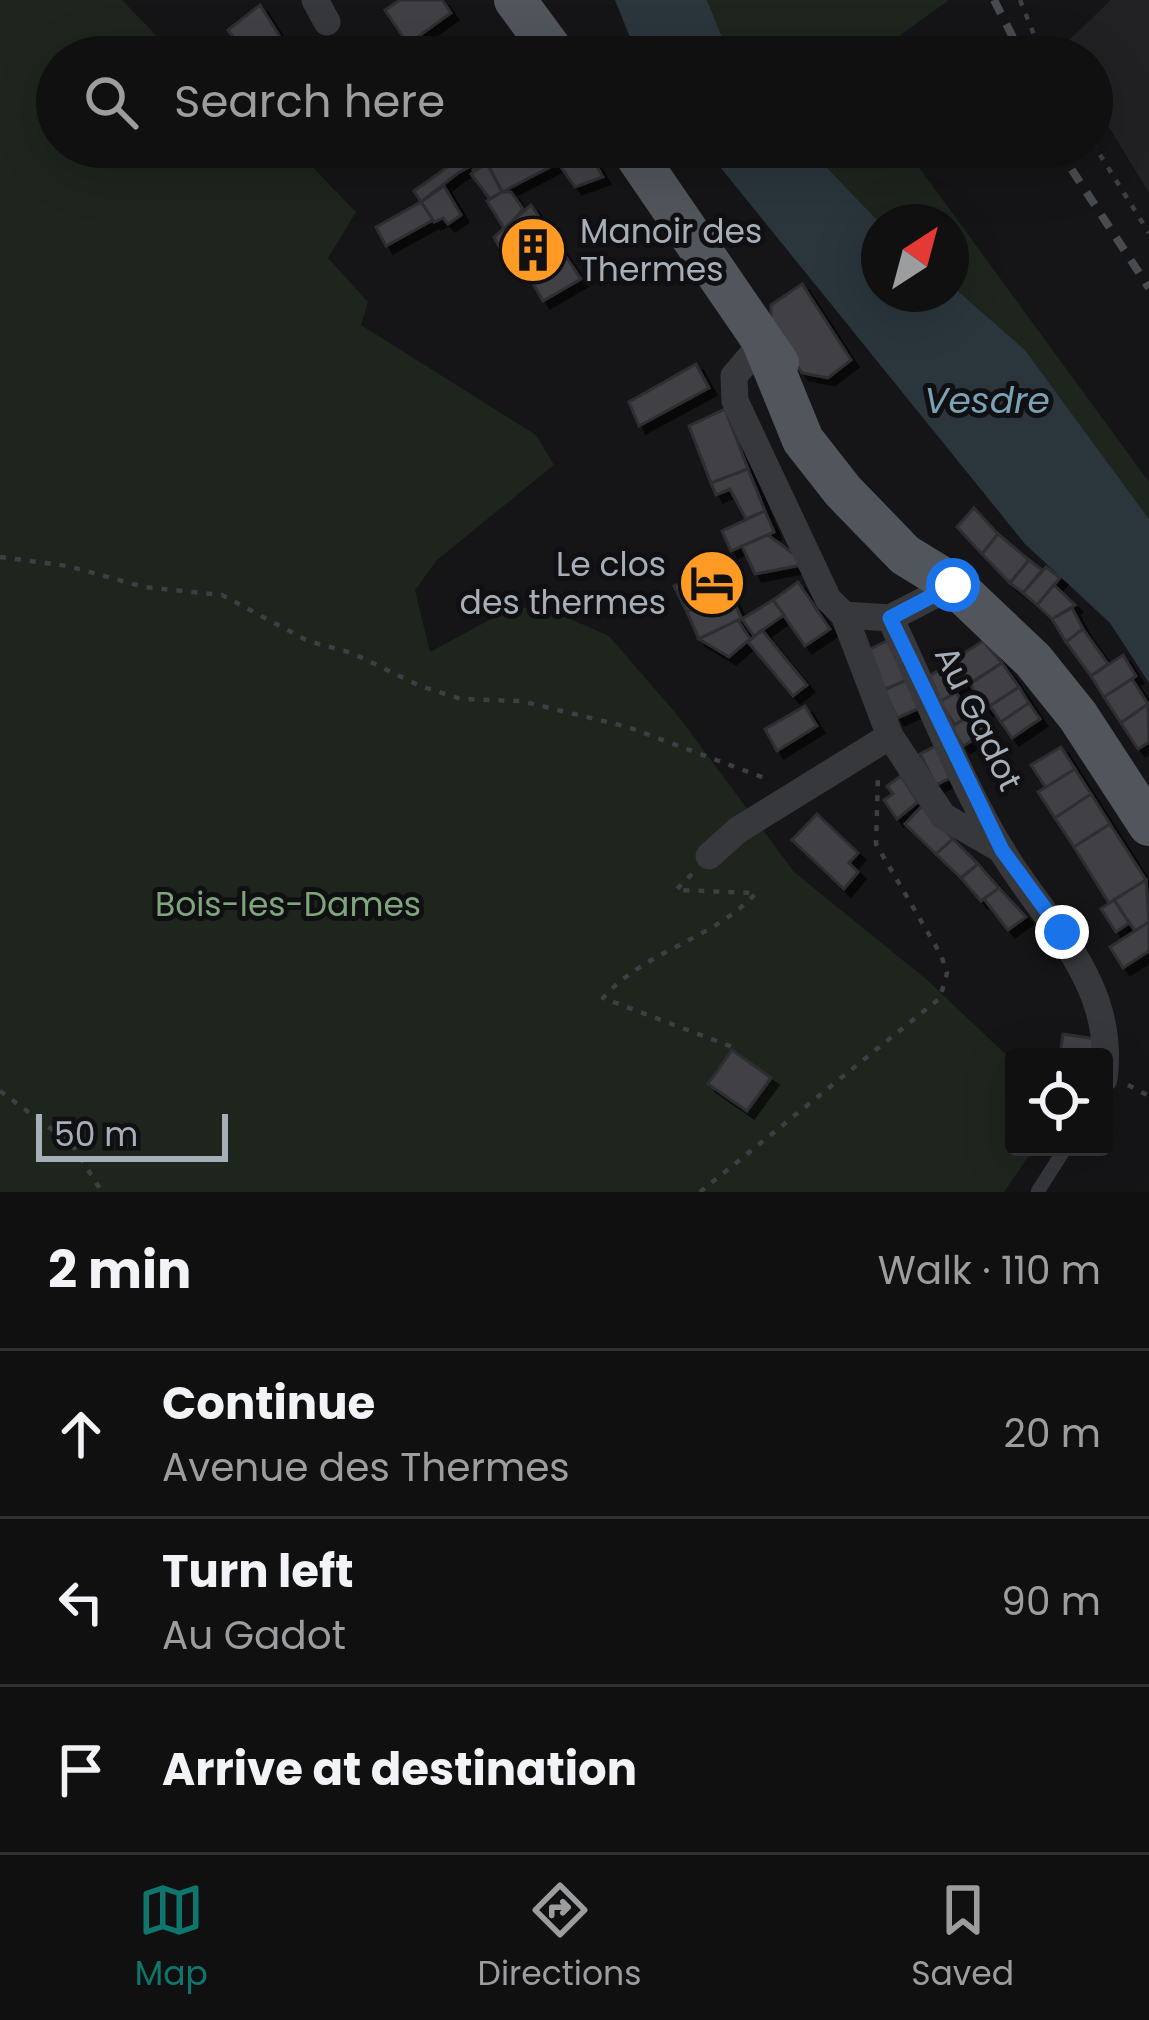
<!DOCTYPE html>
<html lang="en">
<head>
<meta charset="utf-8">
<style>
  :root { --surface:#101011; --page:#1e1e1f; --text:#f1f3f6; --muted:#9c9d9f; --line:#303031; --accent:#0f766e }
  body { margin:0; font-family:Poppins,sans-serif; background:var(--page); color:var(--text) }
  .controls { position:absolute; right:36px; bottom:36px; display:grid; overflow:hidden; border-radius:12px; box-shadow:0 12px 48px #0002 }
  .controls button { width:108px; height:108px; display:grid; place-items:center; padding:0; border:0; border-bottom:3px solid var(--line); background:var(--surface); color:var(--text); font:60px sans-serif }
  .compass { position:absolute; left:861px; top:204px; width:108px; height:108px; border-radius:50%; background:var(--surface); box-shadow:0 12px 48px #0002; rotate:36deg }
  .scale { position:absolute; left:36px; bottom:30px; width:192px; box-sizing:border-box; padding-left:12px; border:6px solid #a6aeb8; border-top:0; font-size:33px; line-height:42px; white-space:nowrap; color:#a6aeb8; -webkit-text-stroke:9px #101012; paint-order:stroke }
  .stop { position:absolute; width:36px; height:36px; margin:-27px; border:9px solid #1a73e8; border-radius:50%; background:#fff }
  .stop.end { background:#1a73e8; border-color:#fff; box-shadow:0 3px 12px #0008 }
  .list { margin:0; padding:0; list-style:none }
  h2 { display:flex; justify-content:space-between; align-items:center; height:156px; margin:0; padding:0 48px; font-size:51px }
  h2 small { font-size:39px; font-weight:400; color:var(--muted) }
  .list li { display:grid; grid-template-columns:78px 1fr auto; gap:36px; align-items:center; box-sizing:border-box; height:168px; padding:0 48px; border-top:3px solid var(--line) }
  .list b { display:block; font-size:45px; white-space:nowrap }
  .list p { margin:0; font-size:39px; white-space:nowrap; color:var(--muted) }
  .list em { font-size:39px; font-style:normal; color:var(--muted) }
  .icon { flex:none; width:66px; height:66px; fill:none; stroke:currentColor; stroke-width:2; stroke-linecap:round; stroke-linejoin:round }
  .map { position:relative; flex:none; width:1149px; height:1192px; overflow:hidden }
  .search { position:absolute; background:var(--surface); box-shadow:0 12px 48px #0002; left:36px; right:36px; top:36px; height:132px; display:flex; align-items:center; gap:30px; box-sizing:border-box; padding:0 42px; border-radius:66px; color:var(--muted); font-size:45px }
  .sheet { height:660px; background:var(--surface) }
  nav { display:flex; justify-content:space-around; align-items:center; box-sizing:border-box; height:168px; border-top:3px solid var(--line); background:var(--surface); font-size:33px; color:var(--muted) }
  nav a { display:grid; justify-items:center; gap:6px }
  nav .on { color:var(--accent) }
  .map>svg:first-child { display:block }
  .built { fill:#212124 }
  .green { fill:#1d251d }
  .water { fill:#2a363c }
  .building { fill:#3f4044; stroke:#2f2f33; stroke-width:3; filter:url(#shadow) }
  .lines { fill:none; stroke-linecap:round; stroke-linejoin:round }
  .path { stroke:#3c3f43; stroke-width:4.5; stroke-dasharray:6 9; stroke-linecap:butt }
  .service { stroke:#36383c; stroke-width:14 }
  .minor { stroke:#36383c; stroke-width:27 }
  .primary { stroke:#51555c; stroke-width:42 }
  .rail { stroke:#484c51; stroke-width:8; stroke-dasharray:15 12; stroke-linecap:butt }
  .route { stroke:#1a73e8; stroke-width:15 }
  .labels { text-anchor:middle; stroke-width:10; stroke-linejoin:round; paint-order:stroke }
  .poi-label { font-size:33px; fill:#a6aeb8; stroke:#101012; text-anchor:start }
  .street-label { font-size:33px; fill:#a6aeb8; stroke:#101012 }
  .park-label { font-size:33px; fill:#7ea57b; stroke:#101012 }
  .water-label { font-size:36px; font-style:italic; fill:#7aa2b6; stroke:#101012 }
</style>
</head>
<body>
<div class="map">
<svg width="1149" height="1192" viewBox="0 0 1149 1192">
  <defs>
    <filter id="shadow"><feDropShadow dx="7" dy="7" stdDeviation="0" flood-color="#0009"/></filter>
  </defs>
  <rect width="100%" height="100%" fill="#151517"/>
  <path class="built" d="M1111 0H1149V193L1092 99V57H1067L1061 48Z"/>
  <g class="green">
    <path d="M0 0H122L177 57H57V147H293L356 212 328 258 368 302 361 325 536 435 554 465 437 560 415 590 430 652 513 607 548 609 609 636 679 717 794 872 926 979 1014 1062V1147H1035L1004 1192H0Z"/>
    <path d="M707 0H949L870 57H730Z"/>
    <path d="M807 147H904L1149 482V519L1025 350 951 285V222H879Z"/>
  </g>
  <g class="water">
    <path d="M615 0H707L730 57H638Z"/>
    <path d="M704 147H807L879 222V294H951V285L1025 350 1149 519V683L1110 623 1025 544Z"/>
  </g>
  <g class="building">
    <path d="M400 0H442L451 13 408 44 385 10Z"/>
    <path d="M260 5 287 48 275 57H248L228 30Z"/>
    <path d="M453 147H502L484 158 487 163 472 171 480 161 458 173 421 202 414 191 459 159Z"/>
    <path d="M502 147H586L603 177 575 187 558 163 502 192 484 158Z"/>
    <path d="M487 163 502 192 490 199 471 174Z"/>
    <path d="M444 186 461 215 448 224 443 218 434 222 421 202Z"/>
    <path d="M502 192H511L523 209 505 230 487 201Z"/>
    <path d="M421 202 433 220 386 246 376 227Z"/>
    <path d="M531 205 581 279 543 301 516 254 506 259 494 237Z"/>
    <path d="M802 284 851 360 828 378 802 373 771 327V305Z"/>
    <path d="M696 364 709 388 639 426 629 402Z"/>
    <path d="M725 409 748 469 711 483 689 426Z"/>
    <path d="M748 469 765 511 746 519 730 489 716 495 711 483Z"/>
    <path d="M974 508 998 534 982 554 957 527Z"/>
    <path d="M765 511 774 532 731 551 722 531Z"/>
    <path d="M998 534 1029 560 1010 583 982 554Z"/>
    <path d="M768 535 807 564 755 574 742 546Z"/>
    <path d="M1029 560 1042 570 1023 593 1010 583Z"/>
    <path d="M717 566 729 592 687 612 674 586Z"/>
    <path d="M1046 567 1060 578 1037 605 1023 593Z"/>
    <path d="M798 582 830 629 805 646 773 600Z"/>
    <path d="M1054 585 1075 605 1052 619 1037 605Z"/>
    <path d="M729 592 742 619 699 639 687 612Z"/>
    <path d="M773 600 784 615 754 636 742 619Z"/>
    <path d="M1072 608 1083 629 1066 642 1052 619Z"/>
    <path d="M738 620 750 639 729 657 699 639Z"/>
    <path d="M1083 629 1108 664 1091 676 1066 642Z"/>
    <path d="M762 630 807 685 793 696 748 642Z"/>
    <path d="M889 640 907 680 884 690 866 651Z"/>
    <path d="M983 641 1002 663 940 702 925 679Z"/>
    <path d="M1123 655 1136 676 1104 697 1091 676Z"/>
    <path d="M1002 663 1019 687 986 709 970 684Z"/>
    <path d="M1132 679 1148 704 1121 723 1104 697Z"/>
    <path d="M907 680 920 708 897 718 884 690Z"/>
    <path d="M1019 687 1029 703 1001 722 990 706Z"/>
    <path d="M956 692 970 715 955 725 940 702Z"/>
    <path d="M1029 703 1040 719 1012 738 1001 722Z"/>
    <path d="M1148 704 1149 742 1138 749 1121 723Z"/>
    <path d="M805 706 817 726 777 751 765 729Z"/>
    <path d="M975 713 987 732 963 746 951 727Z"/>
    <path d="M936 746 952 777 936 785 920 754Z"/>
    <path d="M1061 747 1075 769 1046 788 1031 765Z"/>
    <path d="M1075 769 1091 794 1055 818 1038 792Z"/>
    <path d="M901 776 918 802 897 819 884 800 893 794 887 786Z"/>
    <path d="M1091 794 1110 824 1074 847 1055 818Z"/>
    <path d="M922 806 953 839 936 854 905 824Z"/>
    <path d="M817 814 858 853 849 863 858 872 844 889 792 840Z"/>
    <path d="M1110 824 1146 880 1109 903 1074 847Z"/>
    <path d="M953 839 978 864 961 878 936 854Z"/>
    <path d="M978 864 999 888 981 901 961 878Z"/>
    <path d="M1146 880 1149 922 1135 931 1114 900Z"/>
    <path d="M999 888 1026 917 1008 930 984 899Z"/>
    <path d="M1114 900 1129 923 1116 932 1101 909Z"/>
    <path d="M1149 922V951L1123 968 1110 947Z"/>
    <path d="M1063 1034 1096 1039 1093 1057H1060Z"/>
    <path d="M732 1050 771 1078 747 1111 708 1084Z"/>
  </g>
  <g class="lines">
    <g class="path">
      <path d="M1020 0 1043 57"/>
      <path d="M1092 142 1149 233"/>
      <path d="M0 557 68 566 144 587 222 595 308 641 352 653 420 686 461 699 521 701 628 727 770 780"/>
      <path d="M692 874 676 890 756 893C713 940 645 950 603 998L735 1048"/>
      <path d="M1128 1085 1149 1096"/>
      <path d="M0 1091 72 1144 102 1192"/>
      <path d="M700 1192 940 998 947 973 941 955 876 844 878 776"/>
    </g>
    <path class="service" d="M1038 1191 1066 1147"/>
    <g class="minor">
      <path d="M315 0 327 22"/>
      <path d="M763 342 734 376 735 401 828 599 844 615 890 618 954 585"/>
      <path d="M844 615 890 736 943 816 1002 850"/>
      <path d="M890 618C927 694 958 778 1002 851 1047 925 1117 983 1104 1079"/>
      <path d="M709 856 738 830 890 736"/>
    </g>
    <g class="primary">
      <path d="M515 0 557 57"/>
      <path d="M630 147 778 363"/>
      <path d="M763 342 803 440 843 491 905 555 954 585 1033 660 1078 716 1149 825"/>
    </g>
    <g class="rail">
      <path d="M994 0 1023 57"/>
      <path d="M1057 147 1149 288"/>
    </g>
  </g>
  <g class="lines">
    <path class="route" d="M953 585 890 618 1002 850 1062 932"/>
  </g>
  <defs>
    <g id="building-disc" transform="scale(3.45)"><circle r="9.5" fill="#ff9a25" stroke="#101012"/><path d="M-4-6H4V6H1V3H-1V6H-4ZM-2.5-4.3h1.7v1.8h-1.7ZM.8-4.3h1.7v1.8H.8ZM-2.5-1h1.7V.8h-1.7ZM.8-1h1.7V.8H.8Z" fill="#111"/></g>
    <g id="hotel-disc" transform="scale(3.45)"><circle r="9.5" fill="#ff9a25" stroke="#101012"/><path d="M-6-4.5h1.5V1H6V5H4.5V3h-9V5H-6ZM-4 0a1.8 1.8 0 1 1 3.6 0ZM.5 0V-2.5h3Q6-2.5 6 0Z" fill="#111"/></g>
  </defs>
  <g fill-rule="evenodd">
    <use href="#building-disc" x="533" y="250"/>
    <use href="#hotel-disc" x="712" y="583"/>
  </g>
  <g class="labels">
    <g class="poi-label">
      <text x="580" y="243">Manoir des<tspan x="580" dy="38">Thermes</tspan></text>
      <text x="666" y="576" text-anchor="end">Le clos<tspan x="666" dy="38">des thermes</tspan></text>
    </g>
    <g class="street-label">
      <text transform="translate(979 718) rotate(64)" y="12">Au Gadot</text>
    </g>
    <g class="park-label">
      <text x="288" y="916">Bois-les-Dames</text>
    </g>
    <g class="water-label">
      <text x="987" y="413">Vesdre</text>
    </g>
  </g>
</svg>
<div class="controls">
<button><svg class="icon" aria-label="locate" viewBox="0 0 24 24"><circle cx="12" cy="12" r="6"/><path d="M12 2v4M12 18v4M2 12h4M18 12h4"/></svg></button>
</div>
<svg class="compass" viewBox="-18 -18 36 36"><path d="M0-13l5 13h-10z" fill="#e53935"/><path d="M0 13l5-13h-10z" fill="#9c9d9f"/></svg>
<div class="scale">50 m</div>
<div class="stop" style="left:953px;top:585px"></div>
<div class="stop end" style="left:1062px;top:932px"></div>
<div class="search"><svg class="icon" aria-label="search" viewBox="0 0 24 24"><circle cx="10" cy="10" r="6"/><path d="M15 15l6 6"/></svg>Search here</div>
</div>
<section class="sheet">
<h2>2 min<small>Walk · 110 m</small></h2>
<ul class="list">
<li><svg class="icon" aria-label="ahead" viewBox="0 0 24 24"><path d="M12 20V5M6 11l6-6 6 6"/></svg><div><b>Continue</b><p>Avenue des Thermes</p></div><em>20 m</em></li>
<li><svg class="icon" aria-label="left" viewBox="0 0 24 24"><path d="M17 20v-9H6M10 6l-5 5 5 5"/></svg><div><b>Turn left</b><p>Au Gadot</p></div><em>90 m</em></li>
<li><svg class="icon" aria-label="arrive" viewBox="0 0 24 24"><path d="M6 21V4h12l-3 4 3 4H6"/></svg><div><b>Arrive at destination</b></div></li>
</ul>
</section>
<nav>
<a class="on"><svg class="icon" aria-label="map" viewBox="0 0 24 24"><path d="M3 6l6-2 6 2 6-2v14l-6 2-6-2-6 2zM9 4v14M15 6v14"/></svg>Map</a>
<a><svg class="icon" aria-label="directions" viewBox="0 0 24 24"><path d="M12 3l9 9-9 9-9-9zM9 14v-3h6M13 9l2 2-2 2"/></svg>Directions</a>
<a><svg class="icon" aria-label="saved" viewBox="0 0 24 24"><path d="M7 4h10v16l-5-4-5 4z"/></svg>Saved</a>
</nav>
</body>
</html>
